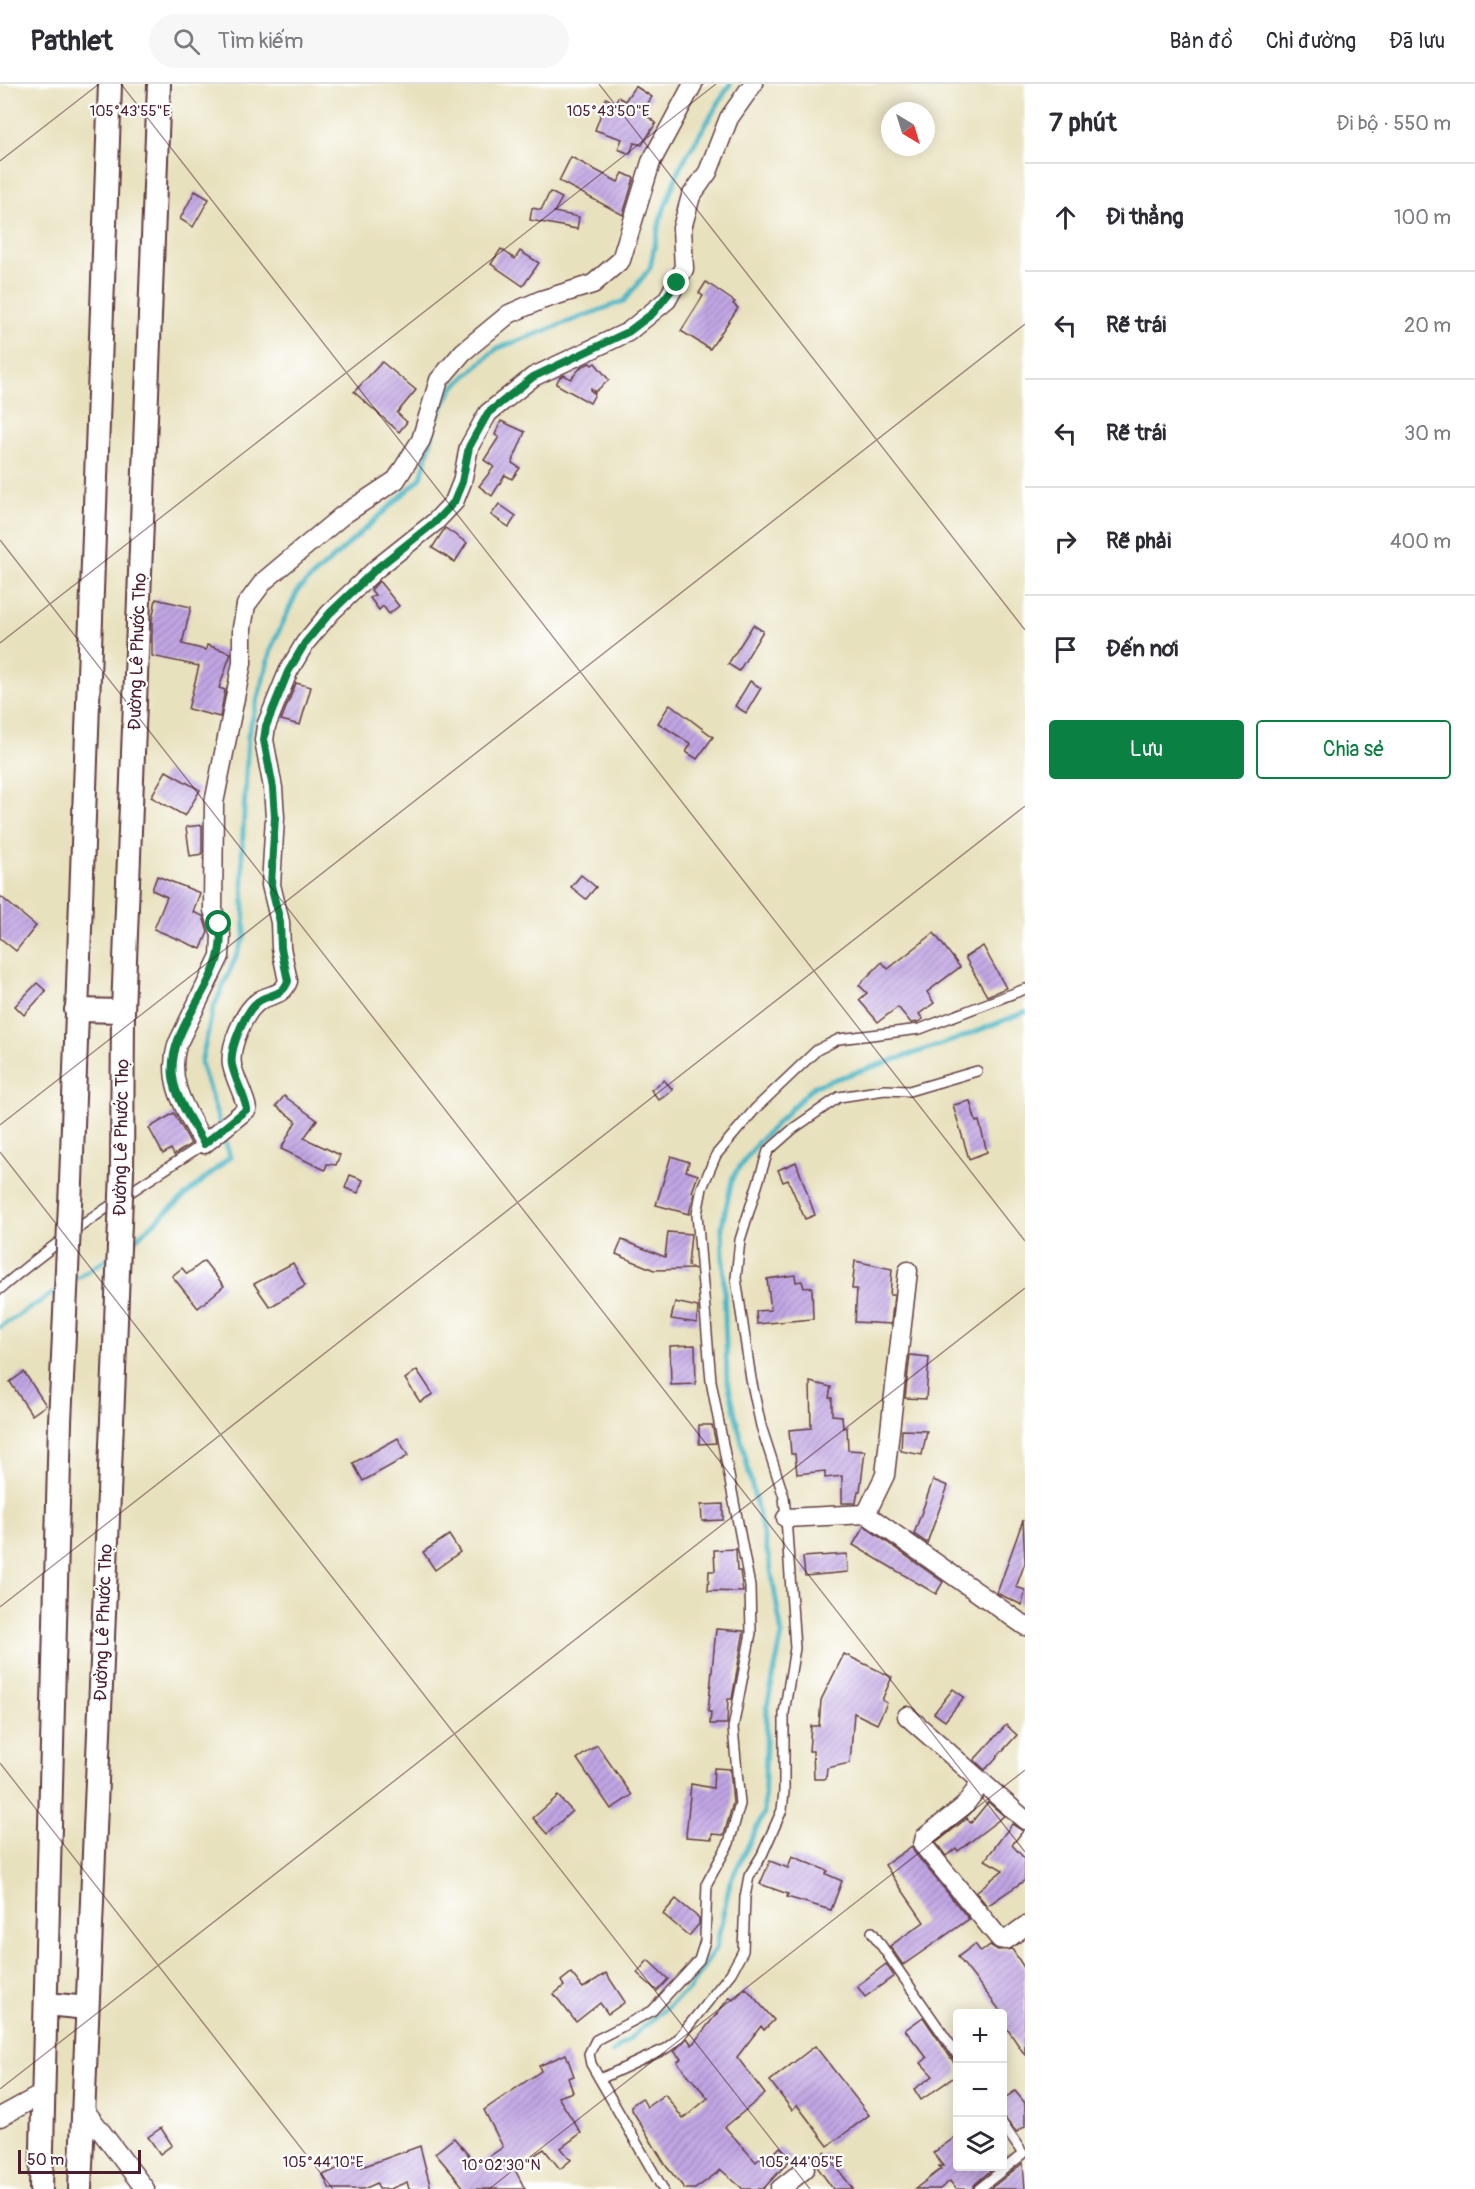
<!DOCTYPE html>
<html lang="vi">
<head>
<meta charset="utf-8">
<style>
  :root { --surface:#fff; --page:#f7f7f7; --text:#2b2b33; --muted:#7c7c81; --line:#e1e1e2; --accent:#0b8043 }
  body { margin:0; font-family:Pangolin,sans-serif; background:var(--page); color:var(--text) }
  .controls { position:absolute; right:18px; bottom:18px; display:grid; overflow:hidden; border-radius:6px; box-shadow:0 3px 15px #0003 }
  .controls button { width:54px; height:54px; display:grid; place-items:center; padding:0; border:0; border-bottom:2px solid var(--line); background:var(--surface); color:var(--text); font:30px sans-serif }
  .compass { position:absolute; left:881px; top:18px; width:54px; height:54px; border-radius:50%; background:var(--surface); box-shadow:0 3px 15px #0003; rotate:142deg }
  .scale { position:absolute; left:18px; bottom:15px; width:123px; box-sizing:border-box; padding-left:6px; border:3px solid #4a1f2b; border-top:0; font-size:16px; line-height:21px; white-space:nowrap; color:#4a1f2b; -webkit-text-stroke:4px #fff; paint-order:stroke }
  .stop { position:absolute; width:18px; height:18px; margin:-14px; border:4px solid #0b8043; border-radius:50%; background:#fff }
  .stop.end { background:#0b8043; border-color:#fff; box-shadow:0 2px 6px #0008 }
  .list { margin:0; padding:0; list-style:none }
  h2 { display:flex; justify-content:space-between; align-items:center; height:78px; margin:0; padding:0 24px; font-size:26px }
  h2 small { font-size:20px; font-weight:400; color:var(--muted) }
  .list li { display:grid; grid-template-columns:39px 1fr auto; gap:18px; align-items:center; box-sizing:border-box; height:108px; padding:0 24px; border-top:2px solid var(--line) }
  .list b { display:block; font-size:22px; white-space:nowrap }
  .list em { font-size:20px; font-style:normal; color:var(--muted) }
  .actions { display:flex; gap:12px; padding:18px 24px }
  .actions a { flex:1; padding:14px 0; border:2px solid var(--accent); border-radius:6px; text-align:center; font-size:21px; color:var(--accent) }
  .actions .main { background:var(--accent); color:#fff }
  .icon { flex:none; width:33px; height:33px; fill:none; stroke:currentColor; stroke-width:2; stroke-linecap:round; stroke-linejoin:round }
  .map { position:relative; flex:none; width:1025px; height:2105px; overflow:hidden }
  header { display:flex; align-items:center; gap:36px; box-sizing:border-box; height:84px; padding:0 30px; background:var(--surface); border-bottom:2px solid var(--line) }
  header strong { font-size:28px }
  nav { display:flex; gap:33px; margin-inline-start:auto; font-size:21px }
  .search { width:420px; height:54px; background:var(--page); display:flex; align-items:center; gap:15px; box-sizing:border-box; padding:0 21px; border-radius:33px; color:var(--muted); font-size:22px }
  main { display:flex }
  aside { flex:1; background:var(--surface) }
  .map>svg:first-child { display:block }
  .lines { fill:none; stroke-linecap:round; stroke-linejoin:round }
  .stream { stroke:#49b6c5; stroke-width:5 }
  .building { fill:url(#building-hatch) }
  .service-casing { stroke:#623c41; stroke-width:12 }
  .minor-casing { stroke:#623c41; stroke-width:21 }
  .tertiary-casing { stroke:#623c41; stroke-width:26 }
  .service { stroke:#fff; stroke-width:9 }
  .minor { stroke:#fff; stroke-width:18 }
  .tertiary { stroke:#fff; stroke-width:22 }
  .tertiary-bridge-casing { stroke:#623c41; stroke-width:26; stroke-linecap:butt }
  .tertiary-bridge { stroke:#fff; stroke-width:22 }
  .route { stroke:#0b8043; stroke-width:8 }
  .ticks { fill:none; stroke:#4a1f2b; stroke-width:1.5; stroke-opacity:0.45 }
  .labels { text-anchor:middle; stroke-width:4.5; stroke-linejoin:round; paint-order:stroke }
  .street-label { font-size:18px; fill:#4a1f2b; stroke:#fff }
  .ticks-label { font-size:15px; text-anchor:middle; fill:#4a1f2b; stroke:#fff; stroke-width:4.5; stroke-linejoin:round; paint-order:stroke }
</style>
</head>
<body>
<header>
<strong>Pathlet</strong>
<div class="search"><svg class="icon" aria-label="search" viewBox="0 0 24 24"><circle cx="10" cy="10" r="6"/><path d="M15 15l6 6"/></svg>Tìm kiếm</div>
<nav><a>Bản đồ</a><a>Chỉ đường</a><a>Đã lưu</a></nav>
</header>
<main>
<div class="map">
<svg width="1025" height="2105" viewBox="0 0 1025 2105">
  <defs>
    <pattern id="building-hatch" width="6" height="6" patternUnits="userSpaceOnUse" patternTransform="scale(1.5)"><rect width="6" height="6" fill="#c1a6e4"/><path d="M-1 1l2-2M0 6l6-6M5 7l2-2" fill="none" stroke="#9f87b9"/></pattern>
  </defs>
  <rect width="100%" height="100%" fill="#fff"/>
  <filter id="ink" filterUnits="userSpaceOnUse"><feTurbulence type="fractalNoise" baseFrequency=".0167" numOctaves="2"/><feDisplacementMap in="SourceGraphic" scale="12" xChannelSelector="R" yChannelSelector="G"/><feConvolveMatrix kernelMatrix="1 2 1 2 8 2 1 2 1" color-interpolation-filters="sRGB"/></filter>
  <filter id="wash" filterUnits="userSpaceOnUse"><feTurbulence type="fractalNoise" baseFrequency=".008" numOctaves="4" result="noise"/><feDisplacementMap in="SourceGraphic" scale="24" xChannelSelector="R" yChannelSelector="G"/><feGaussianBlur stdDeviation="1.35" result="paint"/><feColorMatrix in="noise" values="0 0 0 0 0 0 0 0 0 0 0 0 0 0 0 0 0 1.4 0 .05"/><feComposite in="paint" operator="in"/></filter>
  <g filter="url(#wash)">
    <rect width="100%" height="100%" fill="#e8e1bd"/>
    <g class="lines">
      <g class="stream">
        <path d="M437 333 453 304 496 265 624 217 650 184 660 136 680 83 730 0"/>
        <path d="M126 1163 230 1073 201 979 213 925 245 852 242 768 248 651 272 562 298 506 421 394 434 345"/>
        <path d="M72 1197 113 1171"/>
        <path d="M0 1243 60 1205"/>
        <path d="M612 1969 689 1905 716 1864 730 1798 764 1729 767 1623 782 1551 770 1480 727 1294 722 1141 733 1092 759 1057 814 1002 957 955 1025 928"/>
      </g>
    </g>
    <g id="blocks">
      <g class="building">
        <path d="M635 2 652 13 642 28 656 39 642 61 634 59 630 70 618 65 622 55 595 46 602 27 600 25 606 14 615 19 618 13 625 17Z"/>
        <path d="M571 73 618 98 623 89 634 94 623 131 559 97Z"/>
        <path d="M195 107 209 115 193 143 180 135Z"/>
        <path d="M550 108 562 114 554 128 579 133 577 145 530 136 532 124 541 126Z"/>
        <path d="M501 165 515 175 520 167 539 179 523 202 491 180Z"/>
        <path d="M706 198 735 218 733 220 738 224 710 265 681 247 703 212 699 209Z"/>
        <path d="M382 278 416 306 397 329 407 338 399 348 354 308Z"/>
        <path d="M590 279 592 281 595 279 609 296 595 308 591 304 590 306 595 310 590 319 556 300 560 293 564 291 571 295 581 283Z"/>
        <path d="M501 337 525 348 512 379 520 384 512 395 505 391 492 412 479 402 494 383 484 376 499 353 495 351Z"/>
        <path d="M499 420 516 432 509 443 491 431Z"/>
        <path d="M445 444 467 459 455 478 432 464Z"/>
        <path d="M379 497 399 522 389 530 383 522 379 526 370 514 375 511 371 506Z"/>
        <path d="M156 515 191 523 182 560 206 566 207 561 231 569 219 604 225 606 220 633 188 625 199 582 152 572V536Z"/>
        <path d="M753 541 763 547 739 587 728 580Z"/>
        <path d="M750 597 761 604 746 629 735 622Z"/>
        <path d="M296 599 311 603 300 641 281 636Z"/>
        <path d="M670 620 713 653 697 675 686 668 691 660 658 639Z"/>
        <path d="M166 687 200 706 185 732 151 713Z"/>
        <path d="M202 741V770L190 772 186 743Z"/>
        <path d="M581 791 596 803 586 815 571 803Z"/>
        <path d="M157 792 200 809 193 828 203 832 208 848 201 865 154 845 167 813 152 806Z"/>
        <path d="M0 812 36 842 16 867 0 854Z"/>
        <path d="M934 849 960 883 927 908 934 919 919 930 923 935 918 938 911 939 898 923 878 938 859 916 867 909 859 901 882 878 888 885Z"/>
        <path d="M983 862 1006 904 987 912 965 873Z"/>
        <path d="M37 899 46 907 24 931 15 922Z"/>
        <path d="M664 996 673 1006 659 1016 651 1006Z"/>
        <path d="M284 1012 317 1036 304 1054 340 1071 336 1081 327 1080 325 1086 281 1065 296 1037 276 1022Z"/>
        <path d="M970 1017 976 1038 979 1037 987 1068 969 1075 953 1021Z"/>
        <path d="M174 1029 191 1060 174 1071 171 1065 163 1070 149 1044Z"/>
        <path d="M671 1072 689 1078 686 1087 698 1091 692 1108 694 1109 689 1130 656 1121Z"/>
        <path d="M796 1078 815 1131 805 1135 788 1096 783 1098 778 1086Z"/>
        <path d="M350 1091 363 1096 358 1109 345 1104Z"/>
        <path d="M668 1148 691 1150 688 1182 695 1185 654 1186 616 1170 622 1156 665 1173Z"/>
        <path d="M204 1177 224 1202 198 1224 172 1192 182 1184 187 1190Z"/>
        <path d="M855 1177 892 1185 890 1211H894L891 1240 855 1238 857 1205H852Z"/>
        <path d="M293 1179 305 1202 270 1223 254 1200Z"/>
        <path d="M795 1191 796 1198 802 1197 804 1204 812 1203 813 1235 757 1240 756 1227 771 1226 767 1195Z"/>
        <path d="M675 1218 698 1223 697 1239 671 1235Z"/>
        <path d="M695 1261 696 1300 671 1301 670 1262Z"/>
        <path d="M910 1271 929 1273 926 1315 905 1314Z"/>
        <path d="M417 1286 433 1310 420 1318 405 1295Z"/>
        <path d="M24 1288 46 1321 32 1331 10 1298Z"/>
        <path d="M810 1298 831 1303 829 1314H832V1331L842 1332 843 1344 847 1343 848 1366 865 1367 860 1407H858L856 1419H842V1392L825 1394V1387L797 1390 795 1370H791L789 1346 811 1344Z"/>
        <path d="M699 1341H712L716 1359 699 1360Z"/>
        <path d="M902 1346 927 1347 922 1371 901 1367Z"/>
        <path d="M398 1354 408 1372 363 1397 353 1379Z"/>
        <path d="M933 1396 948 1402 927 1459 914 1450Z"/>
        <path d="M723 1420V1436L702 1437 701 1421Z"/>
        <path d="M1023 1436 1025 1479 1016 1503 1025 1506 1022 1521 997 1509Z"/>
        <path d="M864 1442 943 1498 936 1510 853 1461Z"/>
        <path d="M449 1451 460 1468 435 1486 423 1468Z"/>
        <path d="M736 1465 737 1487H740L743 1508 708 1507 709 1487H715L714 1466Z"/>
        <path d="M847 1470 848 1488 805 1492 803 1473Z"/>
        <path d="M716 1545 744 1547 732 1615H728L727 1640H710L711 1628H708Z"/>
        <path d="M844 1570 892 1593 882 1616 887 1619 877 1640 854 1629 850 1679 827 1684 826 1695H814L813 1667H809L811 1642H819L821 1616Z"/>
        <path d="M953 1605 964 1613 945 1637 934 1629Z"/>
        <path d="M1006 1641 1017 1651 985 1686 974 1676Z"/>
        <path d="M597 1661 632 1711 611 1725 577 1675Z"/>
        <path d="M714 1684 730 1685 733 1719 724 1751 712 1750V1755L686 1753 691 1700 713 1704Z"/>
        <path d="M558 1712 572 1727 547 1750 533 1734Z"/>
        <path d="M988 1718 1004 1732 958 1767 956 1764 946 1772 936 1759 967 1734 971 1739Z"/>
        <path d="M1012 1740 1023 1747 1012 1761 1025 1775V1796L987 1822 976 1808 1003 1786 985 1776Z"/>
        <path d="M912 1762 914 1768 969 1835 903 1881 890 1862 924 1838 885 1781Z"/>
        <path d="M792 1772 828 1787 826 1790 842 1797 831 1826 787 1813 788 1810 760 1800 770 1777 788 1784Z"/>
        <path d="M676 1815 699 1834V1840L689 1852 663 1830Z"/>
        <path d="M975 1860 981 1868 990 1861 998 1866 1012 1865 1025 1885V1971L1002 1937V1929L958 1873Z"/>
        <path d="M648 1876 668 1895 657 1907 637 1889Z"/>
        <path d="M886 1880 894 1892 865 1913 857 1902Z"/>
        <path d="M571 1889 583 1904 606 1889 625 1918 608 1930 600 1919 576 1938 554 1910 564 1902 561 1897Z"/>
        <path d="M746 1904 774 1936 764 1946 761 1942 737 1973 765 2010 725 2043 756 2078 761 2073 766 2078 780 2063 792 2074 763 2105H743L721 2086 695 2105H685L666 2082 632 2026V2021L642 2014 647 2023 665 2010 683 2035 708 2014 677 1978 681 1975 674 1967 687 1954 692 1961 730 1913 733 1916Z"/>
        <path d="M923 1933 957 1983V1991L921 2016 914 2005 933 1992 921 1979 927 1974 905 1946Z"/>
        <path d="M815 1962 869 2031 828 2062 797 2021 792 2026 770 1997Z"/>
        <path d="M566 1970 574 1992 568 1994 573 2008 558 2013 581 2049 561 2064 571 2076 560 2085 544 2065 514 2084 525 2105H465L435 2069 454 2054 477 2081 503 2063 484 2026 541 1987 539 1982Z"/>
        <path d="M1015 2007 1025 2019V2042L1017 2048 1002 2032V2016Z"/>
        <path d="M161 2044 172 2061 160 2070 148 2053Z"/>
        <path d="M957 2052V2082H996L975 2100 972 2105H956L950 2097 940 2105H915L941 2085 939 2082H943L933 2069Z"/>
        <path d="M420 2062 431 2105H409L407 2098 390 2105H379L377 2099 364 2105H330L323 2091 358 2075 362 2083Z"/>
        <path d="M825 2068 853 2105H833L813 2077Z"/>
        <path d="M1023 2079 1025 2105H990Z"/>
      </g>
    </g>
  </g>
  <g filter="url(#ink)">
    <use href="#blocks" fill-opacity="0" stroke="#623c41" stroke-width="1.5"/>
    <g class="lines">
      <g class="service-casing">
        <g id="service">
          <path d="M0 1205C64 1150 133 1106 204 1060"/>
          <path d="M872 1848 958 1972"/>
          <path d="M600 1995 665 1965 677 1956 731 1889 743 1867 745 1813 749 1792 762 1771 782 1726 784 1708V1629L795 1564 786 1434 784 1413 761 1342 751 1295 736 1194 740 1156 768 1067 794 1044 839 1013 885 1006 909 1007 977 987"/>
          <path d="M663 2105 591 1980 589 1970 596 1956 652 1927 699 1876 705 1857 707 1799 729 1759 740 1720 733 1644 751 1549 750 1502 711 1297 697 1130 702 1104 716 1071 756 1024 817 966 839 955 920 945 1025 905"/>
          <path d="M979 2105 1023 2070 1002 2039"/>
        </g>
      </g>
      <g class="minor-casing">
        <g id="minor">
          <path d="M693 0 651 78 621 176 593 200 541 216 509 230 463 268 439 296 421 356 396 396 343 431 289 476 264 497 246 521 242 544V579L214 719 213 826 221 851 220 872 177 961C166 1000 187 1027 204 1060L247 1025C244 1010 235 996 232 981 229 963 244 927 259 917 271 909 282 913 288 897L281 864 280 838 271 801 275 733 273 704 264 656 266 642 288 588 305 559 330 529 376 485 435 438 454 418 462 398 469 363 488 329 533 293 628 248 667 216 684 185 682 144 691 112 708 88 729 34 753 0"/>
          <path d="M908 1187 885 1391 866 1430 1025 1542"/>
          <path d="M786 1434 866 1430"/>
          <path d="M907 1632 1025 1736"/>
          <path d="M982 1698 963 1723 925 1753 923 1761 1000 1855 1006 1856 1025 1842"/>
          <path d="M84 2025 145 2105"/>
          <path d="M0 2033 44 2009"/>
          <path d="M780 2105 805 2085"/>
        </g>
      </g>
      <g class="tertiary-casing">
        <g id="tertiary">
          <path d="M76 926 123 927"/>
          <path d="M122 1088 123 927 159 0"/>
          <path d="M71 1098 110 0"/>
          <path d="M47 1920 87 1924"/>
          <path d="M41 2105 60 1338"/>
          <path d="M80 2105 112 1337"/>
        </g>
      </g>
      <use href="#service" class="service"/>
      <use href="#minor" class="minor"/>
      <use href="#tertiary" class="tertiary"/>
      <g class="tertiary-bridge-casing">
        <g id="tertiary-bridge">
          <path d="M112 1337 122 1088"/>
          <path d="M60 1338 71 1098"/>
        </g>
      </g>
      <use href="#tertiary-bridge" class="tertiary-bridge"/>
    </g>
  </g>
  <g class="lines" filter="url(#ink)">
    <path class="route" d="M219 840C232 894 166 938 173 993 176 1016 193 1039 204 1060L247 1025C244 1010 235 996 232 981 229 965 246 925 259 917 271 909 282 913 288 897L281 864 280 838 271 801 275 733 273 704 264 656 266 642 288 588 305 559 330 529 376 485 435 438 454 418 462 398 469 363 488 329 533 293 628 248 653 229 677 199"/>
  </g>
  <path class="ticks" d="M121 0 1025 1157M599 0 1025 546M0 77 99 0M0 456 1025 1768M0 559 716 0M0 1041 1025 240M0 1068 810 2105M0 1523 1025 722M0 1679 333 2105M0 2005 1025 1204M489 2105 1025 1686"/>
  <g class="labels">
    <g class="street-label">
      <text transform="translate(137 567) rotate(-88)" y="6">Đường Lê Phước Thọ</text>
      <text transform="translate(121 1053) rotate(-89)" y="6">Đường Lê Phước Thọ</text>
      <text transform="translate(103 1538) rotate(-88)" y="6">Đường Lê Phước Thọ</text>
    </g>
  </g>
  <g class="ticks-label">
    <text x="130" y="32">105°43'55"E</text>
    <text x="608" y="32">105°43'50"E</text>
    <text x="323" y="2083">105°44'10"E</text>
    <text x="801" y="2083">105°44'05"E</text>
    <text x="501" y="2086">10°02'30"N</text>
  </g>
</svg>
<div class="controls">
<button>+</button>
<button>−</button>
<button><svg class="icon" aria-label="layers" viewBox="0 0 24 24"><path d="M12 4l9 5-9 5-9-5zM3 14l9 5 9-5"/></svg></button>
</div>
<svg class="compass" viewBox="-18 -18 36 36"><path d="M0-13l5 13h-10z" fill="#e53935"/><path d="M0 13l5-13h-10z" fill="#7c7c81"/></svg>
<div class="scale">50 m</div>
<div class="stop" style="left:219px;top:840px"></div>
<div class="stop end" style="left:677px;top:199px"></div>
</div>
<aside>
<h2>7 phút<small>Đi bộ · 550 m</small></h2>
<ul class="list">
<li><svg class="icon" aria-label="ahead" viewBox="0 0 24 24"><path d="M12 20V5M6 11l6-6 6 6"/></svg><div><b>Đi thẳng</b></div><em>100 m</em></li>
<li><svg class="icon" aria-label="left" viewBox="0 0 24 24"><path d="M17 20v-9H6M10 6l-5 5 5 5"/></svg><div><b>Rẽ trái</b></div><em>20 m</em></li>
<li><svg class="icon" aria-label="left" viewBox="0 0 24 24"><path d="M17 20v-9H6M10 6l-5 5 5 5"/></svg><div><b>Rẽ trái</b></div><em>30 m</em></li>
<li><svg class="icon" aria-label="right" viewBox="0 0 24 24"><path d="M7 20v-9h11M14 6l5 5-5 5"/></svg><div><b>Rẽ phải</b></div><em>400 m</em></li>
<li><svg class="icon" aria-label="arrive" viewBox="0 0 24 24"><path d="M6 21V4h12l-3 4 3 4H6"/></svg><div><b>Đến nơi</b></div></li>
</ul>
<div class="actions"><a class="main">Lưu</a><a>Chia sẻ</a></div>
</aside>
</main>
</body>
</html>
